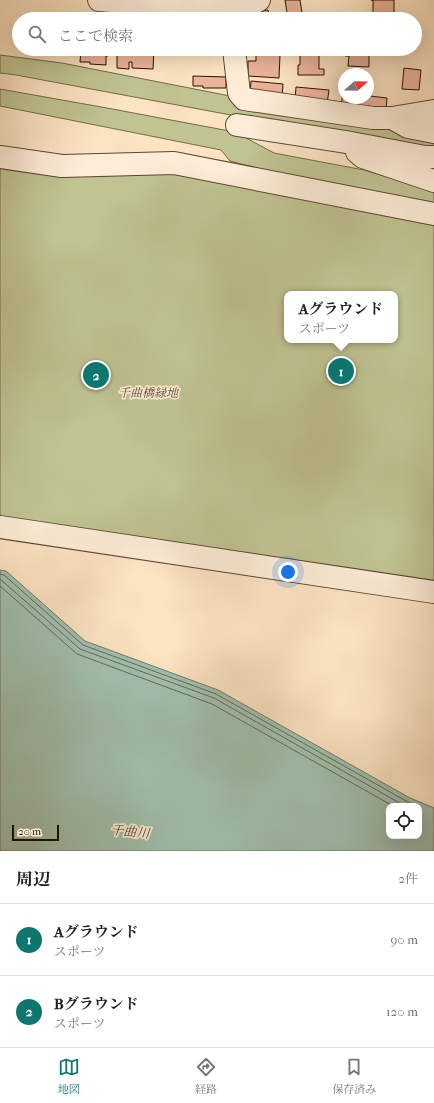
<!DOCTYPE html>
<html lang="ja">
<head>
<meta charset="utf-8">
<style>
  :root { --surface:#fff; --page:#f2f2f2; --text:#202124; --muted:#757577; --line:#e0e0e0; --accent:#0f766e }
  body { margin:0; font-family:"IM FELL French Canon","Noto Serif JP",serif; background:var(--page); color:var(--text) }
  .controls { position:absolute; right:12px; bottom:12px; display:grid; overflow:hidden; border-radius:8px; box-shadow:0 4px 16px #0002 }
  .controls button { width:36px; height:36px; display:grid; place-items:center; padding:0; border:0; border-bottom:1px solid var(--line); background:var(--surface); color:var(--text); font:20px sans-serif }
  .compass { position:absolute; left:338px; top:68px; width:36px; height:36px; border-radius:50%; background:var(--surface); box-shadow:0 4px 16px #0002; rotate:70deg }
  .scale { position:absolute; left:12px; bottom:10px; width:47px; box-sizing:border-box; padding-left:4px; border:2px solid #291101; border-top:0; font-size:11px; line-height:14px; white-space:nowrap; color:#291101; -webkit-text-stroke:3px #fdedd7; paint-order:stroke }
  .you { position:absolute; left:288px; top:572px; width:14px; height:14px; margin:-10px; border:3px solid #fff; border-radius:50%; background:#1a73e8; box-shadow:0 0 0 6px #1a73e833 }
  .badge { display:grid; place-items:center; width:26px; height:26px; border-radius:50%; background:var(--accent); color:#fff; font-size:13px; font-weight:700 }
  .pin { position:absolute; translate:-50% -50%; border:2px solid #fff; box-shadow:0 1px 4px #0006 }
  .popup { position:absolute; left:284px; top:291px; width:114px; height:52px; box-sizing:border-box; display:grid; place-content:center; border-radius:8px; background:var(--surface); filter:drop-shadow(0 1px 3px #0005); font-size:13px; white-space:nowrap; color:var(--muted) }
  .popup b { font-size:15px; color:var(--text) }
  .popup::after { content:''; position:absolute; left:50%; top:100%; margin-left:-8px; border:8px solid transparent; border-top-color:var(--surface) }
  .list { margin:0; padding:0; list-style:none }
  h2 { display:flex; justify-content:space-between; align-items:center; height:52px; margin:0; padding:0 16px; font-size:17px }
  h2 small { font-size:13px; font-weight:400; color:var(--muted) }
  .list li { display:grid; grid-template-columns:26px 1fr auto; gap:12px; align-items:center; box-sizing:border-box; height:72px; padding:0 16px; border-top:1px solid var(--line) }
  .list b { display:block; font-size:15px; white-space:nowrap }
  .list p { margin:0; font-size:13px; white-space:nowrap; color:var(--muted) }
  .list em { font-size:13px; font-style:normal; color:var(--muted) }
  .icon { flex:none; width:22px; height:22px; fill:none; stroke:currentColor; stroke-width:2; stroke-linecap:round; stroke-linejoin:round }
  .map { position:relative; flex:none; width:434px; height:851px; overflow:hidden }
  .search { position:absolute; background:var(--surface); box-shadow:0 4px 16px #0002; left:12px; right:12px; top:12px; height:44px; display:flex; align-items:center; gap:10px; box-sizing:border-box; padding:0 14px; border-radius:22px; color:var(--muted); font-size:15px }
  .sheet { height:196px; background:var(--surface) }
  nav { display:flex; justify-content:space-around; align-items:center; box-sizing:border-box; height:56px; border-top:1px solid var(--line); background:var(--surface); font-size:11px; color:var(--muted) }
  nav a { display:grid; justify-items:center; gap:2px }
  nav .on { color:var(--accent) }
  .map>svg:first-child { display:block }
  .green { fill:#c0c392; stroke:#746a4a; fill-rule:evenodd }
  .water { fill:#a0bfad; stroke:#707968; fill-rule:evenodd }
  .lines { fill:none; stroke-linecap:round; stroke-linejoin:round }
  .shore { stroke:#646857; stroke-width:1 }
  .building { fill:#ecb39a; stroke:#291101 }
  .minor-casing { stroke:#5e4631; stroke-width:24 }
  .minor { stroke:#fdedd7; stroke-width:22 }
  .labels { text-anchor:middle; stroke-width:3.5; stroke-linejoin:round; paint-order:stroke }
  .park-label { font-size:12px; font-style:italic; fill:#5e4f34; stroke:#fdedd7 }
  .water-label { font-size:13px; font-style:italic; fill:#534e3d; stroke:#fdedd7 }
</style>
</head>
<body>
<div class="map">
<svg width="434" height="851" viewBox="0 0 434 851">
  <rect width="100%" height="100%" fill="#fce3c2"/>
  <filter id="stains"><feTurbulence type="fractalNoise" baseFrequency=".005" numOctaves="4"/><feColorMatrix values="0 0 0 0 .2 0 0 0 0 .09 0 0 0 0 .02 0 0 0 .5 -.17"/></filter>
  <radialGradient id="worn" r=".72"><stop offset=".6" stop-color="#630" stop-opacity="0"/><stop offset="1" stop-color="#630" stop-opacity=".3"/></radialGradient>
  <g class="green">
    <path d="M0 55 62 63 434 136V147L427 148 247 118 16 75 0 73Z"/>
    <path d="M0 89 107 108 235 132 274 153 364 170 434 191V208L326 186 230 161 221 150 0 106Z"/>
    <path d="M0 163 174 170 434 221V587L0 520ZM287 294H395V340H287Z"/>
  </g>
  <path class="water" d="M0 570 6 571 85 641 218 690 410 798 434 808V851H0ZM389 806H419V836H389Z"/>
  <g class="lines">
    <g class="shore">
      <path d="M0 574 4 575 83 645 216 694 408 802 418 806"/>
      <path d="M0 579 80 649 214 698 405 806"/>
      <path d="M0 586 77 654 212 704 393 806"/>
    </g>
  </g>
  <g class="building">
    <path d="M285 0H300L303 19H288Z"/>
    <path d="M371 0H394V19H373V0Z"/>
    <path d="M268 10 270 19H250L249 13Z"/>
    <path d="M119 12 155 13 154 19H118Z"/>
    <path d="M81 49H108V56H106V65L90 64V62H80Z"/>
    <path d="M117 49H154L153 69 132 68V62H129V69L117 68Z"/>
    <rect x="156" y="49" width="15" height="6"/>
    <path d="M302 49H319V69H324V75H298V65H300V54L302 53Z"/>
    <path d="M346 49H367V54H369V67L348 66 349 56H345Z"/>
    <path d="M256 54 280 55 279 78 248 76V61H256Z"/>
    <path d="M404 68 421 70 419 90 402 89Z"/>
    <path d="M193 76 226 77V88H203V86H193Z"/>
    <path d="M251 81 283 84 282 97 250 94Z"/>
    <path d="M296 87 329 90 327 104 295 100Z"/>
    <path d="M343 90H344V98H368V93H370V96L387 98 386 108 368 106V111L341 108Z"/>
  </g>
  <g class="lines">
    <g class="minor-casing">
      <g id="minor">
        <path d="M99 0 240 11 259 0"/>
        <path d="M234 49 239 93 244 99 373 118H392L434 111"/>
        <path d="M392 118 408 127 434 132"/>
        <path d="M237 125 346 142 425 157H434"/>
        <path d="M357 152 363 157 434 181"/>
        <path d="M0 157 62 166 174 163 434 214"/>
        <path d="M0 527 434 592"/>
      </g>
    </g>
    <use href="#minor" class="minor"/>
  </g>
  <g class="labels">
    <g class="park-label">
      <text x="148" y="397">千曲橋緑地</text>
    </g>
    <g class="water-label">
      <text transform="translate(130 831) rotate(6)" y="5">千曲川</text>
    </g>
  </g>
  <rect width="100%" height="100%" filter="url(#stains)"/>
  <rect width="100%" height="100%" fill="url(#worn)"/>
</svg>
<div class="controls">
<button><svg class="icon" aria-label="locate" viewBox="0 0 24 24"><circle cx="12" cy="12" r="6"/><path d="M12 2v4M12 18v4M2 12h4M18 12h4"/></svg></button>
</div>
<svg class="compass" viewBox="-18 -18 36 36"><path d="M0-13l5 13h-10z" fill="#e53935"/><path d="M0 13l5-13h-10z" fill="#757577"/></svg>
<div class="scale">20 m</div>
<div class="you"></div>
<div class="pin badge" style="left:341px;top:371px">1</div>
<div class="popup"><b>Aグラウンド</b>スポーツ</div>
<div class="pin badge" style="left:96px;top:375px">2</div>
<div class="search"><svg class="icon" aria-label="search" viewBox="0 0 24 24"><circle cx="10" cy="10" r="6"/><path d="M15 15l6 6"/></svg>ここで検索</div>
</div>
<section class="sheet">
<h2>周辺<small>2件</small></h2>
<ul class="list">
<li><span class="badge">1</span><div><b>Aグラウンド</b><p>スポーツ</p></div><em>90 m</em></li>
<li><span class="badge">2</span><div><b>Bグラウンド</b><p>スポーツ</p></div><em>120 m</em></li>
</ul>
</section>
<nav>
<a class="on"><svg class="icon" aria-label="map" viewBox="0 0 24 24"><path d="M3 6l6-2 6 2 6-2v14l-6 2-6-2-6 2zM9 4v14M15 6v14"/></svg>地図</a>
<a><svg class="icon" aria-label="directions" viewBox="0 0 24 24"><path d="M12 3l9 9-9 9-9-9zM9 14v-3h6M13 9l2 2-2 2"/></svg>経路</a>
<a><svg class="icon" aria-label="saved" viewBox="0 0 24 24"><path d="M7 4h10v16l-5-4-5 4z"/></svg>保存済み</a>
</nav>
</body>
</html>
